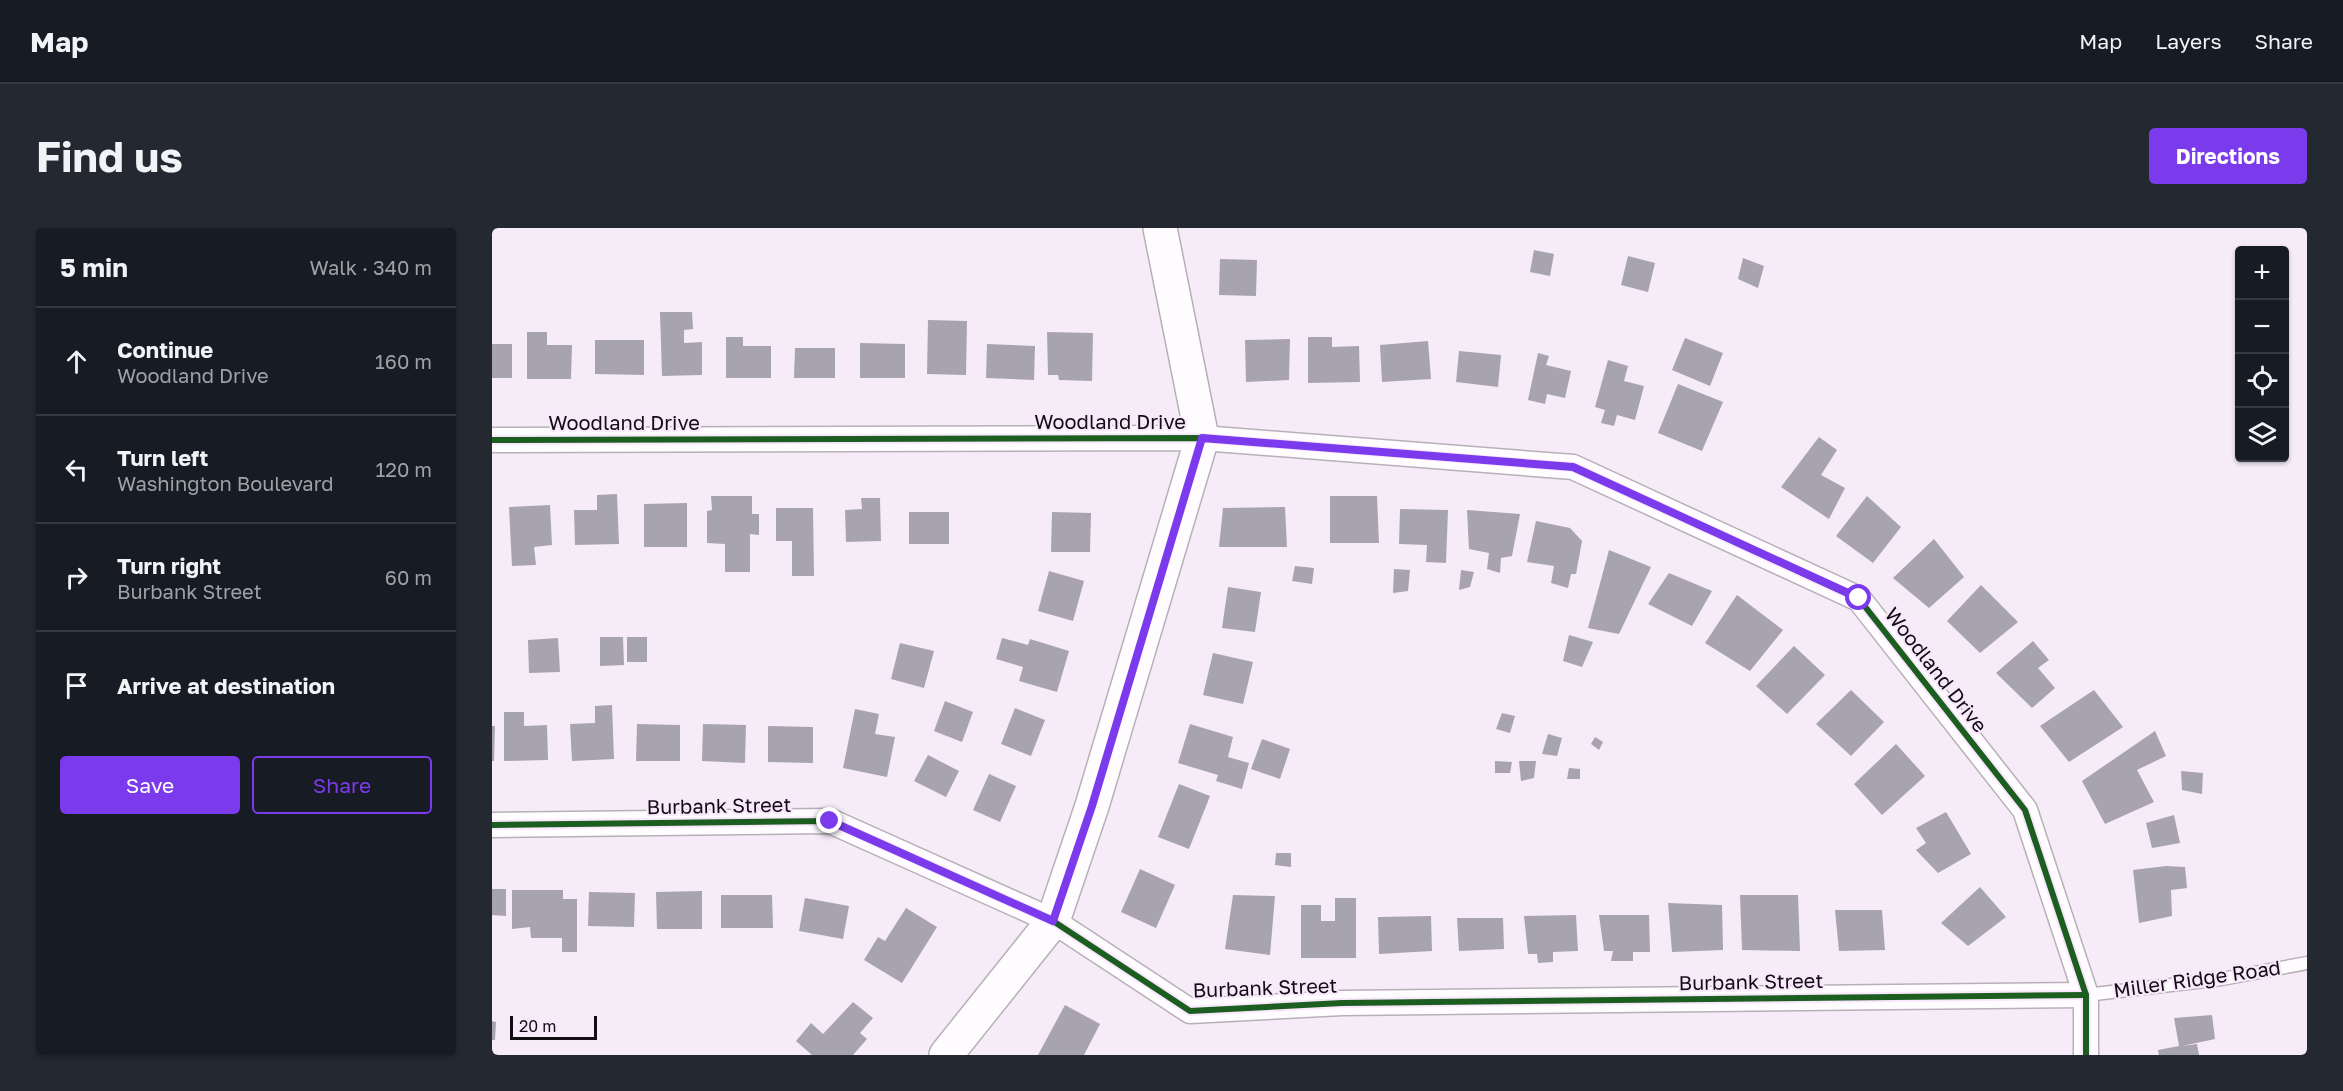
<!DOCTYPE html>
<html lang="en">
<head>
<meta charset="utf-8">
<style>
  :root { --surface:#171b24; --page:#242831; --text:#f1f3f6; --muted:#9ea1a6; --line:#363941; --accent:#7c3aed }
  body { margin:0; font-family:"Golos Text",sans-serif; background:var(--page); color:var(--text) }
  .controls { position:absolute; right:18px; top:18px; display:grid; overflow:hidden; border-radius:6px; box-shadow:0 2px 4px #0004 }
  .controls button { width:54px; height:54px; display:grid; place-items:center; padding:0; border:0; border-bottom:2px solid var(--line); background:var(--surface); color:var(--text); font:30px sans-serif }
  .scale { position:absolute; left:18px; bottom:15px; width:87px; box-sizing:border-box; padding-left:6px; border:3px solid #120c13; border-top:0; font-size:16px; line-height:21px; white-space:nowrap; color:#120c13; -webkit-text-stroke:4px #f9e8fc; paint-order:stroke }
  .stop { position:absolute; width:18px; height:18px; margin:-14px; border:4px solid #7c3aed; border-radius:50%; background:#fff }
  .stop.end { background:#7c3aed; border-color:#fff; box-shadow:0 2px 6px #0008 }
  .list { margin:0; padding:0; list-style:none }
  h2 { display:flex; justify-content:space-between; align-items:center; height:78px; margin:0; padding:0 24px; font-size:26px }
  h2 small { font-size:20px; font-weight:400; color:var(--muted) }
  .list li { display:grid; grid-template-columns:39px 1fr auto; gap:18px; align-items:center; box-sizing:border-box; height:108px; padding:0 24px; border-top:2px solid var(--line) }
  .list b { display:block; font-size:22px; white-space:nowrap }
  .list p { margin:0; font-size:20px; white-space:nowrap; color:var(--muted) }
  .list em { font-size:20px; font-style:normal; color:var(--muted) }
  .actions { display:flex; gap:12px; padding:18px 24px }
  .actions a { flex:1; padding:14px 0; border:2px solid var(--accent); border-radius:6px; text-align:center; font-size:21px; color:var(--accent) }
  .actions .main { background:var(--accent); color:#fff }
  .icon { flex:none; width:33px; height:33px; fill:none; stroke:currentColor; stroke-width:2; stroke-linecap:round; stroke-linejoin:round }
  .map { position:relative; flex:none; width:1815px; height:827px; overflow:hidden; border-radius:6px }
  header { display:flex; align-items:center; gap:36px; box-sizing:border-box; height:84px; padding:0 30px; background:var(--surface); border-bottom:2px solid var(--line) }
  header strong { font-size:28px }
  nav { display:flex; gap:33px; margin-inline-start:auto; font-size:21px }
  .intro { display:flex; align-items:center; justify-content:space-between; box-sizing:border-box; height:144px; padding:0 36px }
  h1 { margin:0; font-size:42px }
  .button { padding:15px 27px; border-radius:6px; background:var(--accent); color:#fff; font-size:21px; font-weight:700 }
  main { display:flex; gap:36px; padding:0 36px }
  aside { flex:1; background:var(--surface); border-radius:6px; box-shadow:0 2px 4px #0004 }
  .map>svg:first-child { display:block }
  .building { fill:#a8a3b0 }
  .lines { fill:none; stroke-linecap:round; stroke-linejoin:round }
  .lane-casing { stroke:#b7b0b8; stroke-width:15 }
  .street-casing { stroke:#b7b0b8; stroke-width:27 }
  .secondary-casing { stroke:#b7b0b8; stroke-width:36 }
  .lane { stroke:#fefcfe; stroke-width:12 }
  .street { stroke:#fefcfe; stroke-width:24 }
  .secondary { stroke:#fefcfe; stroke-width:33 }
  .cycleway-casing { stroke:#f9e8fc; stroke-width:10 }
  .cycleway { stroke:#1b5e20; stroke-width:6 }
  .route { stroke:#7c3aed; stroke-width:8 }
  .labels { text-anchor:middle; stroke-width:4.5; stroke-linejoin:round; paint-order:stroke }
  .street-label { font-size:20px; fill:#120c13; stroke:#f9e8fc }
</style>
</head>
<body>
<header>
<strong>Map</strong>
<nav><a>Map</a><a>Layers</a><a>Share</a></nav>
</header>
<div class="intro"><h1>Find us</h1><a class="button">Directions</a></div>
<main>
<aside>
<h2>5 min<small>Walk · 340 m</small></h2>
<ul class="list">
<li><svg class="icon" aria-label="ahead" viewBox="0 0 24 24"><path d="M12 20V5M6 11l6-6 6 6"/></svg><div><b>Continue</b><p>Woodland Drive</p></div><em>160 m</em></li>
<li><svg class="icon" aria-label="left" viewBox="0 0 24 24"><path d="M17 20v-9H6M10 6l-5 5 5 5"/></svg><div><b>Turn left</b><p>Washington Boulevard</p></div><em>120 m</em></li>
<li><svg class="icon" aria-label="right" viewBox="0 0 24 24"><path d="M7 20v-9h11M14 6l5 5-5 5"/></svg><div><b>Turn right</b><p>Burbank Street</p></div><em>60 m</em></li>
<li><svg class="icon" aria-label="arrive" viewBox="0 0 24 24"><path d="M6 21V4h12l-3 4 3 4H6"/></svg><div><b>Arrive at destination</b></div></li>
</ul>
<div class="actions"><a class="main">Save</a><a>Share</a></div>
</aside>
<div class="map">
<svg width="1815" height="827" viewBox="0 0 1815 827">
  <rect width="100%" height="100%" fill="#f6ecf7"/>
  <g class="building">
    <path d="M1042 22 1062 26 1058 48 1038 44Z"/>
    <path d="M1136 28 1163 35 1156 64 1129 57Z"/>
    <path d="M1251 30 1272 38 1266 60 1246 51Z"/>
    <path d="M728 31 765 32 764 68 727 67Z"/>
    <path d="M168 84H200L201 101 192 102V115L210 114V147L170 148Z"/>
    <path d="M436 92 475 93 474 147 435 146Z"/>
    <path d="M35 104H55V117H80L79 151H35Z"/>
    <path d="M555 104 601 105 600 153 567 152 566 147H556Z"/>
    <path d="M234 109H251V118H279V150H234Z"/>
    <path d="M816 109H840V119L867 118 868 154 816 155Z"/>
    <path d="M1193 110 1231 125 1218 158 1180 142Z"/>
    <path d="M798 111 797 152 754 154 753 112Z"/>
    <path d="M103 112H152V147L103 146Z"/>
    <path d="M936 113 939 151 890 154 888 117Z"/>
    <path d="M368 115 413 116V150H368Z"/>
    <rect x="0" y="116" width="20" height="34"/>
    <path d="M495 116 543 118 542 152 494 150Z"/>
    <path d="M303 120H343V150H302Z"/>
    <path d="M967 123 1009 127 1006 159 964 154Z"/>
    <path d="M1046 125 1057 128 1054 137 1079 143 1073 170 1055 166 1053 176 1036 172Z"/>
    <path d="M1116 132 1136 138 1132 153 1152 158 1143 192 1125 187 1122 198 1109 195 1113 182 1103 179Z"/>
    <path d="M1186 156 1231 174 1210 223 1166 205Z"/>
    <path d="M1327 209 1345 222 1329 247 1353 260 1337 291 1289 259Z"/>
    <path d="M125 266 127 316 83 317 82 282H105V267Z"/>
    <path d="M219 268H260V286H267V307L258 306V344H233V316L215 315V283L220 282Z"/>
    <path d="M838 268H885L887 315H838Z"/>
    <path d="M1375 268 1409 299 1381 335 1344 308Z"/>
    <path d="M369 270H388L389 313 354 314 353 282 370 281Z"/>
    <path d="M195 275V319H152V276Z"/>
    <path d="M58 277 60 317 42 319 44 337 20 338 17 279Z"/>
    <path d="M793 279 795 319H727L731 280Z"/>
    <path d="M284 280H321L322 348H300V313H284Z"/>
    <path d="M908 281 956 282 954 335 934 334 935 317 907 316Z"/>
    <path d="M975 282 1028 286 1020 328 1009 330 1008 345 995 341 997 325 977 321Z"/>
    <rect x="417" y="284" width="40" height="32"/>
    <path d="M560 284 599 285 598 324H559Z"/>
    <path d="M1044 293 1078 300 1090 313 1084 346H1079L1076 360 1059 355 1062 338 1035 334Z"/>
    <path d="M1442 311 1472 349 1437 380 1401 350Z"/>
    <path d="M1117 322 1159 339 1127 406 1096 400Z"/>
    <path d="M803 338 822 340 820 356 800 353Z"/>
    <path d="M902 341 918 342 916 363 901 365Z"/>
    <path d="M969 342 982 344 978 359 967 362Z"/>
    <path d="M557 343 592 353 581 393 546 383Z"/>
    <path d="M1177 345 1220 363 1200 398 1156 376Z"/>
    <path d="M1489 357 1526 394 1488 425 1455 393Z"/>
    <path d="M736 359 769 364 763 404 730 400Z"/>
    <path d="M1245 367 1291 402 1258 443 1213 415Z"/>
    <path d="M1077 407 1101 414 1090 439 1071 433Z"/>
    <path d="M108 409H131L132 437 108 438Z"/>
    <rect x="135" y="409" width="20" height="25"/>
    <path d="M66 410 68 444 37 445 36 412Z"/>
    <path d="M510 410 536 417 538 411 577 423 565 464 527 453 531 439 504 431Z"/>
    <path d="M1541 413 1557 432 1546 440 1563 460 1540 480 1504 445Z"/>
    <path d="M408 415 442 423 432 460 399 451Z"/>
    <path d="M1302 418 1333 447 1295 486 1264 458Z"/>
    <path d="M721 425 761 434 751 476 711 467Z"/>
    <path d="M1359 462 1392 494 1359 528 1324 496Z"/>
    <path d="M1602 462 1631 499 1577 534 1548 498Z"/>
    <path d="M453 473 481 484 470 514 442 503Z"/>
    <path d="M120 477 122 531 80 533 78 496 103 495V478Z"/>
    <path d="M523 480 553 492 539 528 509 516Z"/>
    <path d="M363 481 387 486 383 506 403 509 395 549 351 540Z"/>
    <path d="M12 484H32V498L55 497 56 532 12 533Z"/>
    <path d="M1010 485 1023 488 1018 505 1004 501Z"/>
    <path d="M145 496 188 497V533H144Z"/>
    <path d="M211 496 254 497 253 535 210 533Z"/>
    <path d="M698 496 741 509 736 529 757 535 750 561 724 553 726 547 686 535Z"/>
    <path d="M0 498H3L2 533H0Z"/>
    <path d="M276 498 321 499V535L276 534Z"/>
    <path d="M1663 503 1674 528 1645 542 1662 574 1613 596 1590 553Z"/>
    <path d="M1056 506 1070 510 1065 528 1050 526Z"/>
    <path d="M1103 509 1111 514 1107 522 1099 516Z"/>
    <path d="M770 511 798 521 788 551 759 541Z"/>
    <path d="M1404 516 1433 548 1390 587 1362 556Z"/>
    <path d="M436 527 467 543 454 569 422 553Z"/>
    <path d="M1003 533 1020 534 1018 545H1003Z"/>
    <path d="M1027 533H1044L1042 550 1029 553Z"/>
    <path d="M1077 540 1088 541V551H1075Z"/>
    <path d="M1689 543 1711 545 1710 566 1690 562Z"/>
    <path d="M497 546 524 558 508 594 481 582Z"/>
    <path d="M687 556 718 568 697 621 666 609Z"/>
    <path d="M1454 584 1479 626 1446 645 1424 622 1434 615 1424 600Z"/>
    <path d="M1682 587 1688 615 1660 620 1654 595Z"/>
    <path d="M784 625H799V639L783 637Z"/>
    <path d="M1674 638 1693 639 1695 660 1679 662 1680 688 1647 695 1641 642Z"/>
    <path d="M648 641 683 657 664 700 629 684Z"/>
    <path d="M1488 659 1514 689 1476 718 1449 695Z"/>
    <path d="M0 661H14V688L0 687Z"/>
    <path d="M20 662H71V671H85V724H70V710H39L38 699 20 701Z"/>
    <path d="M210 663V701H165L164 664Z"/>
    <path d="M97 664 143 665 142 699 96 698Z"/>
    <path d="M229 667H280L281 700H229Z"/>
    <path d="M741 667 783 668 778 727 733 721Z"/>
    <path d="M1248 667H1306L1308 723 1250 722Z"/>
    <path d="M313 670 357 678 351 711 307 703Z"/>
    <path d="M843 670H864V730H809V677H829V693H843Z"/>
    <path d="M1176 675 1230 677 1231 722 1180 724Z"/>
    <path d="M414 680 445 699 410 755 372 732 386 709 393 713Z"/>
    <path d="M1343 682H1390L1393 722 1347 723Z"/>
    <path d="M1084 687 1086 723 1061 724V734L1046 735 1045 726H1036L1032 688Z"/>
    <path d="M1107 687H1157L1158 724H1141V733H1119L1121 723H1112Z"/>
    <path d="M939 688 940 723 887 726 886 689Z"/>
    <path d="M965 690H1011L1012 721 967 723Z"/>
    <path d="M361 774 381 790 368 805 375 811 361 827H320L304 813 319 795 331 806Z"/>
    <path d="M573 777 608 796 592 827H546Z"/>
    <path d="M1720 787 1723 811 1690 818 1705 816 1707 827H1667L1666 822 1687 818 1682 790Z"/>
    <path d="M0 793 4 794 3 812H0Z"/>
  </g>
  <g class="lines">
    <g class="lane-casing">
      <path id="lane" d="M1594 767 1730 751 1815 735"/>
    </g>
    <g class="street-casing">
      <g id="street">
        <path d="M0 212 710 210 1081 239 1367 371 1533 582 1594 767V827"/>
        <path d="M0 597 338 593 561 693 698 783 850 775 1594 767"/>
      </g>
    </g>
    <g class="secondary-casing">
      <path id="secondary" d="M454 827 561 693 600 578 710 210 668 0"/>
    </g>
    <use href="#lane" class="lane"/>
    <use href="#street" class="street"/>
    <use href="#secondary" class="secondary"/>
    <g class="cycleway-casing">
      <g id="cycleway">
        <path d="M0 212 710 210 1081 239 1367 371 1533 582 1594 767V827"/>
        <path d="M0 597 338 593 561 693 698 783 850 775 1594 767"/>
      </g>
    </g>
    <use href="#cycleway" class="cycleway"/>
  </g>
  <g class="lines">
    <path class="route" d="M338 593 561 693 600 578 710 210 1081 239 1367 370"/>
  </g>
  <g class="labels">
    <g class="street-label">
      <text x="618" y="201">Woodland Drive</text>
      <text x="132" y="202">Woodland Drive</text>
      <text transform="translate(1444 442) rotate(52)" y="7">Woodland Drive</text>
      <text transform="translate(227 578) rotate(-1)" y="7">Burbank Street</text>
      <text transform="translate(1705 751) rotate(-8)" y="7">Miller Ridge Road</text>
      <text transform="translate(1259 754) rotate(-1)" y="7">Burbank Street</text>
      <text transform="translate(773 760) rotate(-2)" y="7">Burbank Street</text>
    </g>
  </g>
</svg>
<div class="controls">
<button>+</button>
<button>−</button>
<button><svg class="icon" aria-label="locate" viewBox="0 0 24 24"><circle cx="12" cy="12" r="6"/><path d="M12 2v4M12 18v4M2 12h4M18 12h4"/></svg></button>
<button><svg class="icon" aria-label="layers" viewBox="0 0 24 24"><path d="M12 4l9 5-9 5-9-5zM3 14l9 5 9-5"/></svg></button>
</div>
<div class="scale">20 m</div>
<div class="stop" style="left:1367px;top:370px"></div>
<div class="stop end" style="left:338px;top:593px"></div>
</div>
</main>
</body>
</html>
